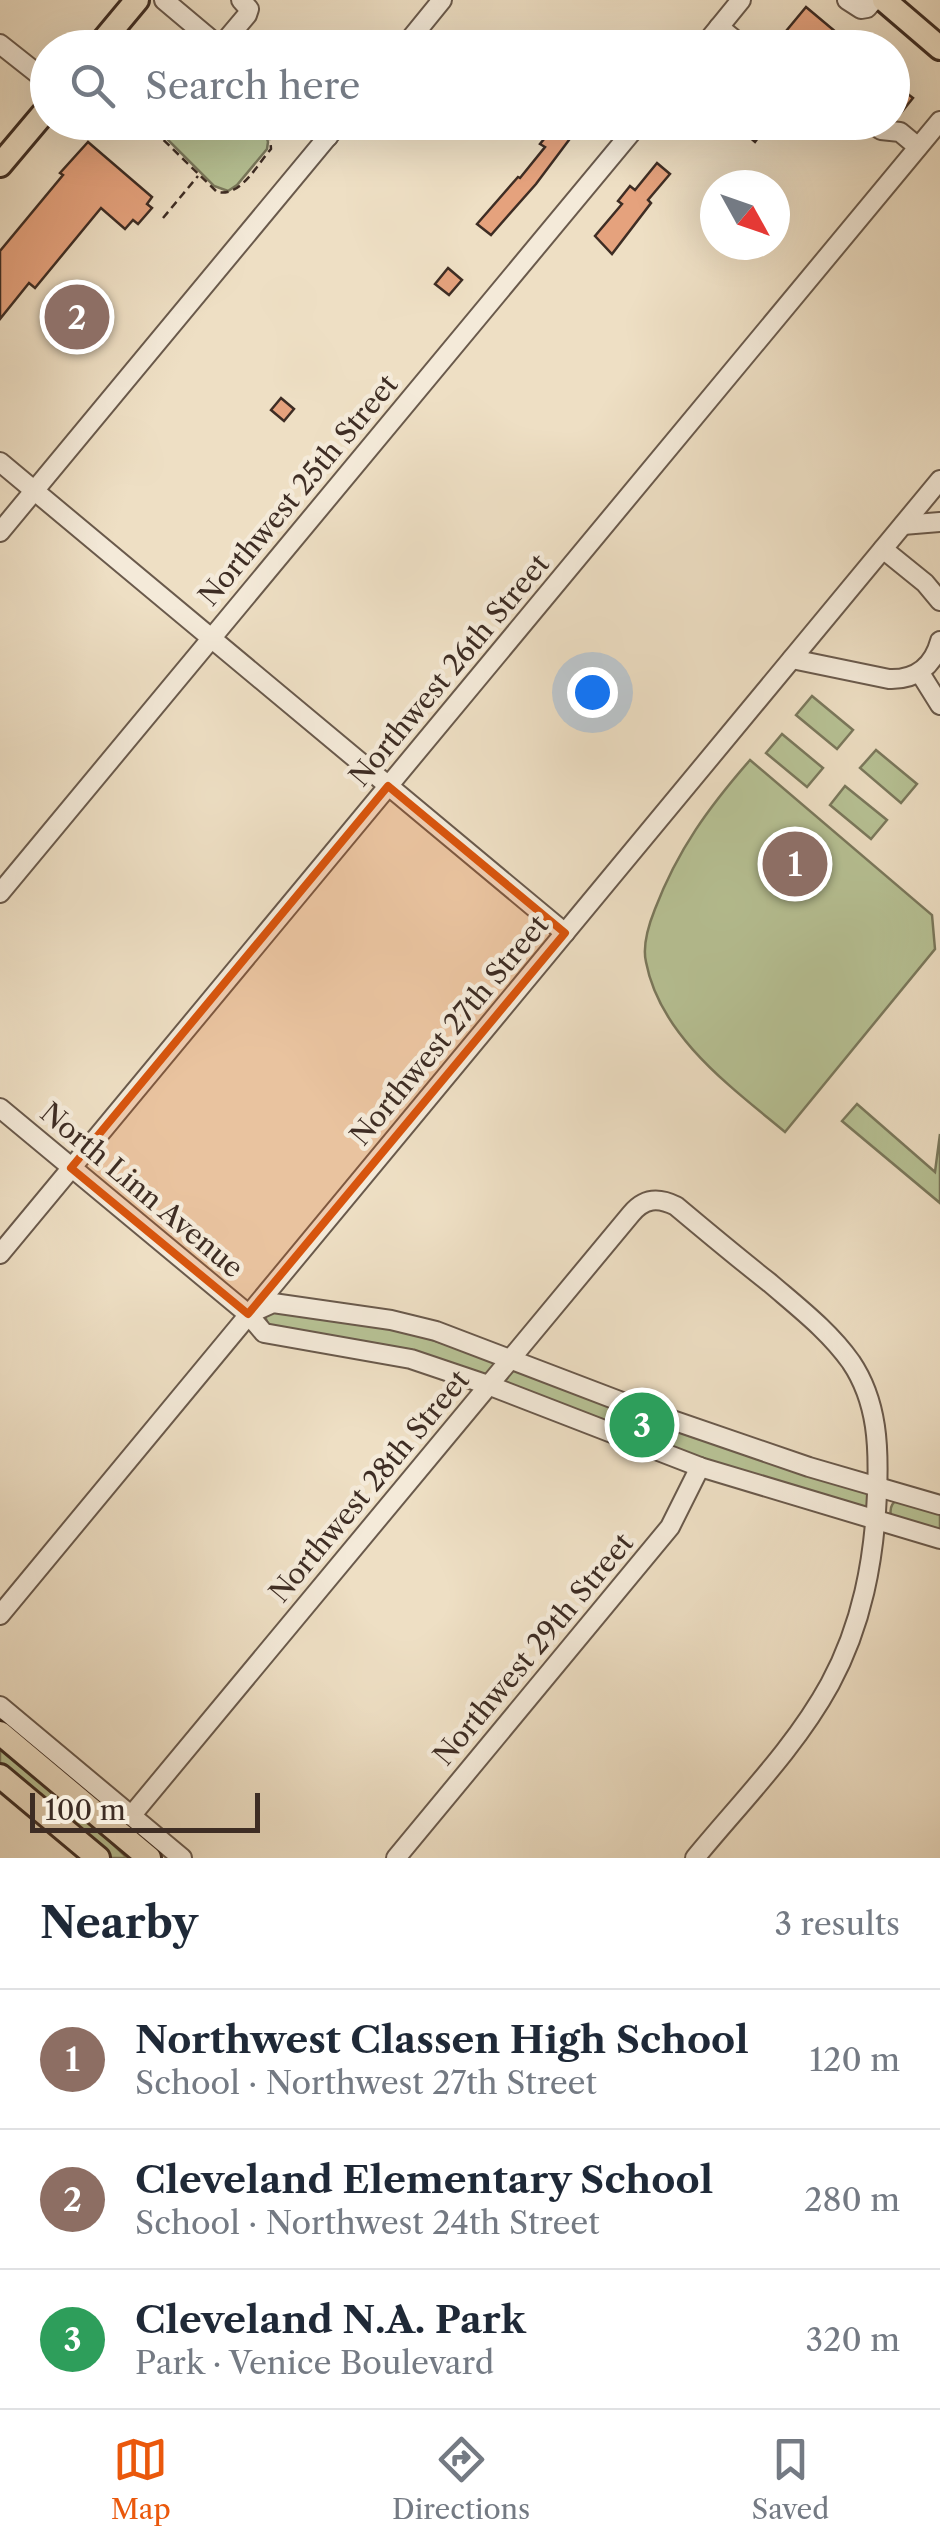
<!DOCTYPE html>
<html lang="en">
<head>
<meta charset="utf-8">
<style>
  :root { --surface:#fff; --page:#f6f6f7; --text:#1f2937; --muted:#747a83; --line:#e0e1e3; --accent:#ea580c }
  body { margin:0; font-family:"Libre Caslon Text",serif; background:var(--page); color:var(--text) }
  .compass { position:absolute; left:700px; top:170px; width:90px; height:90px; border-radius:50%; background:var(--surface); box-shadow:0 10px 40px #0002; rotate:130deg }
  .scale { position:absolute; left:30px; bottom:25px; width:230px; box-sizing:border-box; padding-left:10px; border:5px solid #3e2d24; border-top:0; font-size:28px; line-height:35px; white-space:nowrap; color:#3e2d24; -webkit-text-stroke:8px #f4ead9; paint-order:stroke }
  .you { position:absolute; left:592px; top:692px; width:35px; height:35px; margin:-25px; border:8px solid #fff; border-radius:50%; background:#1a73e8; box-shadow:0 0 0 15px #1a73e833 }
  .badge { display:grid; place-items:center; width:65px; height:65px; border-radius:50%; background:var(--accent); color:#fff; font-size:32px; font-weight:700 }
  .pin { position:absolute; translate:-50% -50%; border:5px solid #fff; box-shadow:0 2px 10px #0006 }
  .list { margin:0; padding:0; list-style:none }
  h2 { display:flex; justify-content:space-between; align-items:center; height:130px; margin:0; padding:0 40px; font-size:42px }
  h2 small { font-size:32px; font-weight:400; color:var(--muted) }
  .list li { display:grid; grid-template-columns:65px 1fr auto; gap:30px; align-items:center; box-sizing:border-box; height:140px; padding:0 40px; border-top:2px solid var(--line) }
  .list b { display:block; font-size:38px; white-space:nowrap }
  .list p { margin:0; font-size:32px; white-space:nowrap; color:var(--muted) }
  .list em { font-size:32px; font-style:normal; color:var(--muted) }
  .icon { flex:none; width:55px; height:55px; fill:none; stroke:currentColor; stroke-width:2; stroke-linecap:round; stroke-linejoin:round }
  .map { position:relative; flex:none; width:940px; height:1858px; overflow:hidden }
  .search { position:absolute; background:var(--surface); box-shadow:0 10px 40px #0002; left:30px; right:30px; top:30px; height:110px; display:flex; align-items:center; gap:25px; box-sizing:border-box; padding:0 35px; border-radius:55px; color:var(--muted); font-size:38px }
  .sheet { height:550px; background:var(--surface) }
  nav { display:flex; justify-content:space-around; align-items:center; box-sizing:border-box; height:140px; border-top:2px solid var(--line); background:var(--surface); font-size:28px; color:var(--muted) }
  nav a { display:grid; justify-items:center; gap:5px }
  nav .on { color:var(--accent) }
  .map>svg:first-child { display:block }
  .green { fill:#b7c295; stroke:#7a785c; stroke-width:2.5 }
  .building { fill:#e5a27d; stroke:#3e2d24; stroke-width:2.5 }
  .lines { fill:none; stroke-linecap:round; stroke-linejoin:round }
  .minor-casing { stroke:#6a5a4c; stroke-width:22 }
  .major-casing { stroke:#3e2d24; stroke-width:28 }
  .path { stroke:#3e2d24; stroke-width:2.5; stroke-dasharray:8 5; stroke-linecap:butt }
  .minor { stroke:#f4ead9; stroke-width:18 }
  .major { stroke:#eedfc4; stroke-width:22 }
  .marked { fill:#d7550e; fill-opacity:0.2; stroke:#d7550e; stroke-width:8; stroke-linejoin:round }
  .labels { text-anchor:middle; stroke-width:9; stroke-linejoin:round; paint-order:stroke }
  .street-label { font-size:28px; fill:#3e2d24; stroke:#f4ead9 }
</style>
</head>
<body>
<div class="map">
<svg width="940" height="1858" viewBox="0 0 940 1858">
  <rect width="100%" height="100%" fill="#eedfc4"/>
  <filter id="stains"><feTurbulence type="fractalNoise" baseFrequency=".002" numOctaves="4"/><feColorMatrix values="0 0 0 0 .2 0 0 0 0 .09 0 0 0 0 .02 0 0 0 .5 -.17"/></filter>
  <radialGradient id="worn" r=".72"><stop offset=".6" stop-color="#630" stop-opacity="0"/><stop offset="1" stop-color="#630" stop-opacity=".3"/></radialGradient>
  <g class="green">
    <path d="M151 123H250L266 135 268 142 267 149 237 185 228 191 214 186Z"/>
    <path d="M812 696 853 730 837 749 796 715Z"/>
    <path d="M782 734 823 768 807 787 766 753Z"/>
    <path d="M876 750 917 784 901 803 860 768Z"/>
    <path d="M750 760 932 915 935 949 785 1132C731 1087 660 1036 646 962 642 945 649 924 655 909 678 849 709 807 750 760Z"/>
    <path d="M845 786 887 820 871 839 830 805Z"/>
    <path d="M857 1104 935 1172 940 1134V1203L842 1121Z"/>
    <path d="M286 1312 406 1331 501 1363 490 1376 412 1350 268 1325 264 1313Z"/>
    <path d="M522 1370 871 1493 870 1510 704 1461 501 1381 511 1371Z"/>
    <path d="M901 1497 940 1508V1532L891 1516C889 1506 893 1502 901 1497Z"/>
    <path d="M0 1747 77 1809 127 1858H112L0 1764Z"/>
  </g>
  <g class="building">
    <path d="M806 7 855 48H772Z"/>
    <path d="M892 82 913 98 896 119H892Z"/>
    <path d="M558 122H563L575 132 536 184 491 235 477 224 518 177 520 178 545 147 540 144Z"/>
    <path d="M732 122H770L755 142Z"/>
    <path d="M88 142 152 197 147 204 152 208 138 224 133 220 125 229 101 208 35 288 29 283 0 319V251L63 175 60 173Z"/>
    <path d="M657 163 670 174 648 200 651 203 612 254 595 236 622 204 618 201 630 186 635 190Z"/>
    <path d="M448 268 462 280 449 295 435 284Z"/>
    <path d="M281 398 294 409 284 421 271 410Z"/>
  </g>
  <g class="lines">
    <g class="minor-casing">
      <g id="minor">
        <path d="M164 0 221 48"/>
        <path d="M847 0 861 9 867 8 874 0"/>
        <path d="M719 27 745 48"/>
        <path d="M0 44 48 82"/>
        <path d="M220 47 247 15 249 9 241 0"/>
        <path d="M403 48 442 0"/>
        <path d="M702 48 741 0"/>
        <path d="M310 122 328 137"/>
        <path d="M871 122 881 130 900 132 918 147"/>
        <path d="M0 462 565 933"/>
        <path d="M903 525 940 522"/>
        <path d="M0 532 340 122"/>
        <path d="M883 549 925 583 940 601"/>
        <path d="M792 659 889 679C915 680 933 667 940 641"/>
        <path d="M920 673 940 705"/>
        <path d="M0 893 640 122"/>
        <path d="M0 1108 248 1314 264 1333 411 1359 488 1385 700 1467 940 1539"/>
        <path d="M0 1254 940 121"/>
        <path d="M253 1312 273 1303 391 1320 436 1331 643 1410 809 1467 940 1505"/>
        <path d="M0 1615 940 480"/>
        <path d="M0 1706 182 1858"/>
        <path d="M131 1816 631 1214C644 1198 658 1197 676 1206 707 1232 738 1258 770 1283 799 1308 829 1331 851 1362 878 1402 879 1448 877 1494 874 1561 862 1625 830 1684 795 1748 741 1802 695 1858"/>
        <path d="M396 1858 670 1527 700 1467"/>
      </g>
    </g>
    <g class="major-casing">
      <g id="major">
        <path d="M884 0 940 48"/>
        <path d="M97 48 137 0"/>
        <path d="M0 165 48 108"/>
        <path d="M0 1733 149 1858"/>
        <path d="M0 1776 98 1858"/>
      </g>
    </g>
    <g class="path">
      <path d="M145 48 157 45 166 48"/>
      <path d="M145 122 217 192C241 197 256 166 271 149L270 136 256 122"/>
      <path d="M163 218 198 176"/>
    </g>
    <use href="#minor" class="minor"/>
    <use href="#major" class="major"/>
  </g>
  <path class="marked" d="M388 786 565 933 248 1314 71 1168Z"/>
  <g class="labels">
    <g class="street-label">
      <text transform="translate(298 490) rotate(-50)" y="10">Northwest 25th Street</text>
      <text transform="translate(449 670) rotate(-50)" y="10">Northwest 26th Street</text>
      <text transform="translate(449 1030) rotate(-50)" y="10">Northwest 27th Street</text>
      <text transform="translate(142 1190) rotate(40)" y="10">North Linn Avenue</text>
      <text transform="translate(369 1486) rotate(-50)" y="10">Northwest 28th Street</text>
      <text transform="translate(533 1649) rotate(-50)" y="10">Northwest 29th Street</text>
    </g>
  </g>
  <rect width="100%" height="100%" filter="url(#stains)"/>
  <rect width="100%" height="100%" fill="url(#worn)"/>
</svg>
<svg class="compass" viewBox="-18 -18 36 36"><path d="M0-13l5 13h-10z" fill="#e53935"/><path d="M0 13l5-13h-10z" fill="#747a83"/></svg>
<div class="scale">100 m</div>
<div class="you"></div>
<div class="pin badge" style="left:795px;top:864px;background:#8d6e63">1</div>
<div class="pin badge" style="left:77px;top:317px;background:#8d6e63">2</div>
<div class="pin badge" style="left:642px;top:1425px;background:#2e9e5b">3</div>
<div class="search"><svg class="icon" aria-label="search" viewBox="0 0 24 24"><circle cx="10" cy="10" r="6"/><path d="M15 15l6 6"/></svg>Search here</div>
</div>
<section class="sheet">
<h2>Nearby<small>3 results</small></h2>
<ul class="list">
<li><span class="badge" style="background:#8d6e63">1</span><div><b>Northwest Classen High School</b><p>School · Northwest 27th Street</p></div><em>120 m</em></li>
<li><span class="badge" style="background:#8d6e63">2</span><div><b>Cleveland Elementary School</b><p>School · Northwest 24th Street</p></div><em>280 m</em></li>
<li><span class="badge" style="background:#2e9e5b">3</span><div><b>Cleveland N.A. Park</b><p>Park · Venice Boulevard</p></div><em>320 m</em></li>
</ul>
</section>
<nav>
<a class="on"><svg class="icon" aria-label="map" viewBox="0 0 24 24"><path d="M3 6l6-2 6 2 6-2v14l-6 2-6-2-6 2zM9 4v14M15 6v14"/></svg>Map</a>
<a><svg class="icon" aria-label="directions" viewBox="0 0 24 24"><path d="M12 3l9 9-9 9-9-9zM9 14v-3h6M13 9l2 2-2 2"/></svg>Directions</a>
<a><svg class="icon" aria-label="saved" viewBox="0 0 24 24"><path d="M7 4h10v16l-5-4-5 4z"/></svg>Saved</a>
</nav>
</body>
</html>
